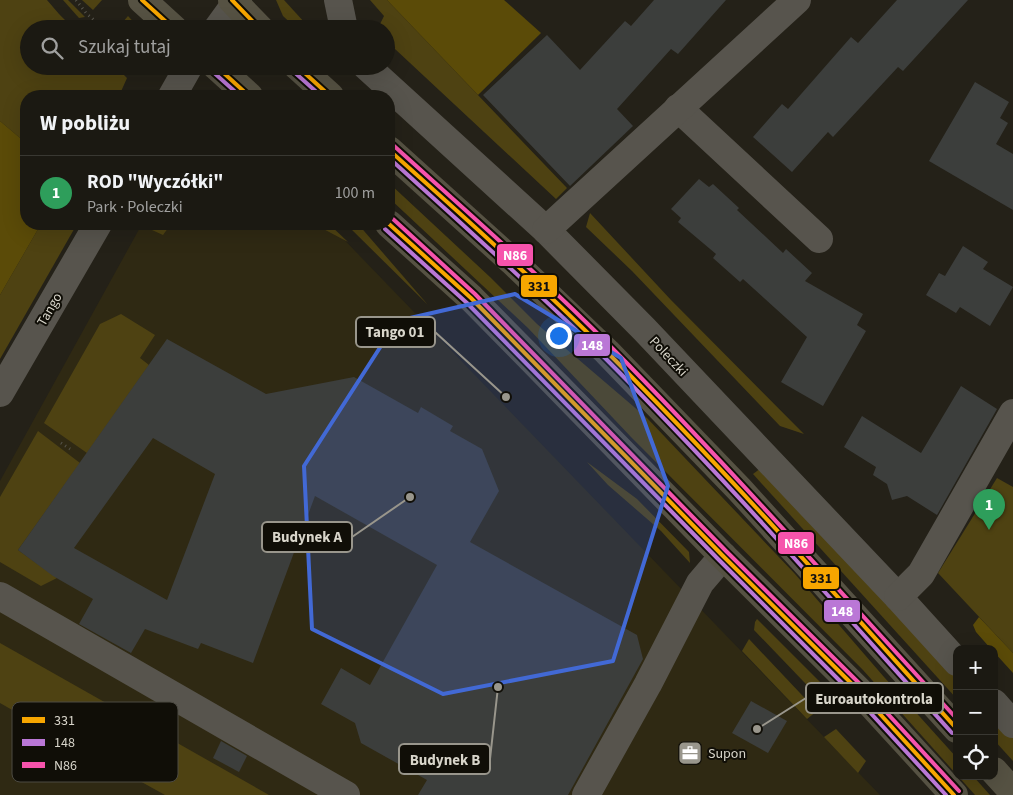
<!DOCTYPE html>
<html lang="pl">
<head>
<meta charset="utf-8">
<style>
  :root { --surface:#1b1912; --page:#282620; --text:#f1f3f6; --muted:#a0a09f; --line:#393832; --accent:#b45309 }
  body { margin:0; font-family:"Source Sans 3",sans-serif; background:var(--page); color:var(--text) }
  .controls { position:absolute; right:15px; bottom:15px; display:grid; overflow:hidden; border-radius:10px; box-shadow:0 5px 20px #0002 }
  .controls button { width:45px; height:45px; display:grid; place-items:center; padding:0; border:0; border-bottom:1px solid var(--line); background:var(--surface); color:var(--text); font:25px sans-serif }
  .you { position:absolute; left:558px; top:335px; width:18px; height:18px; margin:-12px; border:4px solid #fff; border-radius:50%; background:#1a73e8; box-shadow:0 0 0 8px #1a73e833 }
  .badge { display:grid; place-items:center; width:32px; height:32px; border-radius:50%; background:var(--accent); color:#fff; font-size:16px; font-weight:700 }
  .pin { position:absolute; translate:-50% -41px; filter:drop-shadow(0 1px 2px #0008) }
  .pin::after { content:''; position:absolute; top:26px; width:18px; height:15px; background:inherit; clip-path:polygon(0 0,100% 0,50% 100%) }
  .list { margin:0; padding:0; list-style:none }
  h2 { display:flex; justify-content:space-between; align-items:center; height:65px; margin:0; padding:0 20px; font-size:21px }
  h2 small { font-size:16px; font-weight:400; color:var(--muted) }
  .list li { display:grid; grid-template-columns:32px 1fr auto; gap:15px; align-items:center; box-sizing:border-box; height:75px; padding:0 20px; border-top:1px solid var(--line) }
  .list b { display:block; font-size:19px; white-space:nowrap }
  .list p { margin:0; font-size:16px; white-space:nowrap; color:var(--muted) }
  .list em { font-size:16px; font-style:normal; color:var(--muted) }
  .icon { flex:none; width:28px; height:28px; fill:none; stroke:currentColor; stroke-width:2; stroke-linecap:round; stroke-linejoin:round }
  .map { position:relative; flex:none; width:1013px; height:795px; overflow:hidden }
  .search { position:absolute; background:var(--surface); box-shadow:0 5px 20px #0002; left:20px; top:20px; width:375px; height:55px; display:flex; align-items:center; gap:12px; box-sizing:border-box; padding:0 18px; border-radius:28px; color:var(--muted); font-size:19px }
  .panel { position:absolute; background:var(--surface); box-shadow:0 5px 20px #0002; left:20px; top:90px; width:375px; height:140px; border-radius:20px }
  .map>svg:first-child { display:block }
  .built { fill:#2f2913 }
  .green { fill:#4e4212 }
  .forest { fill:#5b4b08 }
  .building { fill:#3c3e3c; fill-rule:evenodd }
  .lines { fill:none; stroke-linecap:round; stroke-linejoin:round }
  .path { stroke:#58564e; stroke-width:3; stroke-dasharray:1 4; stroke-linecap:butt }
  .minor { stroke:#57544d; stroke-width:28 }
  .major { stroke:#565243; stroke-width:28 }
  .bus-1-casing { stroke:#100e07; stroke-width:8 }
  .bus-2-casing { stroke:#100e07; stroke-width:8 }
  .bus-3-casing { stroke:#100e07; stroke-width:8 }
  .bus-1 { stroke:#f7a600; stroke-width:4 }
  .bus-2 { stroke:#ba77d6; stroke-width:4 }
  .bus-3 { stroke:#f653ac; stroke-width:4 }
  .marked { fill:#4269d5; fill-opacity:0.2; stroke:#4269d5; stroke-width:4; stroke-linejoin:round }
  .labels { text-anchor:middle; stroke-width:4; stroke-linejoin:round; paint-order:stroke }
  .street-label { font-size:14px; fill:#d8d5ca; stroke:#100e07 }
  .poi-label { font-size:14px; fill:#d8d5ca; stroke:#100e07; text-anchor:start }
  .key { fill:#100e07; stroke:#4c4a42; stroke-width:1 }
  .key-label { font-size:14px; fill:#d8d5ca }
  .leader { fill:none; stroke:#99968c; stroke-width:2 }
  .callout-dot { fill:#99968c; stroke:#100e07; stroke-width:2 }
  .callout { fill:#100e07; stroke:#99968c; stroke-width:2 }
  .callout-label { font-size:15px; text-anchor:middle; font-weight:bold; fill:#d8d5ca }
  .line-badge { stroke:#100e07; stroke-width:2 }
  .badge-label { font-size:14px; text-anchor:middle; font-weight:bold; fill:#fff }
  .pale-badge-label { font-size:14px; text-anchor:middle; font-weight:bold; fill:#111 }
</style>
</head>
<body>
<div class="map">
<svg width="1013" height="795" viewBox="0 0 1013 795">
  <rect width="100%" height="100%" fill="#242118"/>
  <path class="built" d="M142 224H329L880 795H0V481Z"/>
  <g class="green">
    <path d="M0 0H47L59 14 74 29H29V66H115L127 78 119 96H26V143L0 121Z"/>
    <path d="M63 0H68L85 17 79 18Z"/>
    <path d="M82 0H102L93 10Z"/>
    <path d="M276 0H284L305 23 307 29H297L283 16Z"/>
    <path d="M370 0H387L567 188 556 199 395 49 386 40V29H380L379 26 384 16Z"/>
    <path d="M128 16 140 29H117Z"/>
    <path d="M389 183 490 277 537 324 647 418 795 574 884 677 957 758V775L863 670 631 437 528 328 389 198Z"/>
    <path d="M590 213 671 300 804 434 780 426 632 271 586 227Z"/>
    <path d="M41 224H77L0 359V295Z"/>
    <path d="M154 224H171L163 235 152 230 151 228Z"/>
    <path d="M314 224H329L348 242Z"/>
    <path d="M346 224H358L428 305Z"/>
    <path d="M121 314 155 335 140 358 149 365 87 453 44 423 100 324Z"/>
    <path d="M38 431 80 463 18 550 57 578 41 586 0 562V497Z"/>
    <path d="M587 462 637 499 689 552 690 563 661 531 608 485Z"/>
    <path d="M761 468 957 675V699L753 474Z"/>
    <path d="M997 478 1013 487V653L938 573Z"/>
    <path d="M757 619 836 698 839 703 827 706 754 630 755 622Z"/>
    <path d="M749 639 817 711 807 719 742 651Z"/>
    <path d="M0 643 138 721 112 767 0 703Z"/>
    <path d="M994 717 1013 738V761L994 740Z"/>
    <path d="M836 729 866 761 858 773 824 737Z"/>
    <path d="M158 732 269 795H165L120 770 127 755 141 762Z"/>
    <path d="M958 776H973L990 795H975Z"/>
  </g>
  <g class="forest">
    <path d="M387 0H504L541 33 478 95Z"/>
    <path d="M0 121 26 143V224H41L0 295Z"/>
    <path d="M979 617 1013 653V673L994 652V649H991L976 632 973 625Z"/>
  </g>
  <g class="building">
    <path d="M654 0H726L678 54 671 49 617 109 633 126 570 186 483 95 547 35 580 70 625 21 631 26Z"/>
    <path d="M897 0H968L903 71 898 67 833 137 828 132 792 172 753 137 782 104 788 109 851 37 858 43Z"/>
    <path d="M975 82 1009 102 1000 118 1008 123 996 144 1013 154V210L929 161Z"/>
    <path d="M699 179 709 187 713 184 739 208 737 210 783 253 786 249 812 273 805 281 863 314 857 325 866 331 823 406 781 382 807 337 743 279 740 282 713 258 716 254 678 222 681 218 671 209Z"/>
    <path d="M963 246 988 262 983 269 1013 287 990 326 960 307 956 313 926 295 939 273 945 276Z"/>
    <path d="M167 339 266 394 354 377 418 413 421 407 453 426 450 431 482 449 499 491 470 542 637 635 643 659 568 795H418L427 780 361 743 355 723 321 704 341 668 370 685 437 565 315 496 253 663 201 643 198 649 145 629 131 653 79 624 93 599 53 576 18 550ZM153 438 215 474 167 600 74 548Z"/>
    <path d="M961 386 997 409 937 515 907 496 892 500 887 484 873 475 876 467 844 447 862 416 921 453Z"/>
    <path d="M751 701 787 721 768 753 732 733Z"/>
    <path d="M221 741 247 756 239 772 213 758Z"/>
  </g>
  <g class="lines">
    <g class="path">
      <path d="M76 0 86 13 104 29"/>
      <path d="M61 443 70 449"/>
    </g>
    <g class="minor">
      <path d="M338 0 344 29"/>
      <path d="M217 29 238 0"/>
      <path d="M366 66 546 230 644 329 898 597 957 662"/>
      <path d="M172 96 189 66"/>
      <path d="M678 108 819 239"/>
      <path d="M546 230 797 0"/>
      <path d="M0 393 98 224"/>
      <path d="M0 596 346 795"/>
      <path d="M898 597 921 574 1013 413"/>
      <path d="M994 703 1013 724"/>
      <path d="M586 795 648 684 700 583 723 556"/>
    </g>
    <g class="major">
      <path d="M142 0 174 29"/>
      <path d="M232 0 260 29"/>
      <path d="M216 66 249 96"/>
      <path d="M297 66 330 96"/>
      <path d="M389 150 512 261 607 352 739 489 957 729"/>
      <path d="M389 224 471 298 532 360 723 556 859 691 954 795"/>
      <path d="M994 771 1013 792"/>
    </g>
    <g class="bus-1-casing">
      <g id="bus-1">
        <path d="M142 0 174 29"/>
        <path d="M232 0 260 29"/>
        <path d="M216 66 249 96"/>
        <path d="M297 66 330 96"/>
        <path d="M389 150C463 216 537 282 607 352 728 473 842 602 957 729"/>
        <path d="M389 224 471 298 723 556 859 691 954 795"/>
      </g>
    </g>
    <g class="bus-2-casing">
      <g id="bus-2">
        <path d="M212 71 240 96"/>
        <path d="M293 71 321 96"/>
        <path d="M389 158C461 223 534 288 603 356 724 477 837 606 952 733"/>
        <path d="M385 229 467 303 719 560 854 695 946 795"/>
      </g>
    </g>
    <g class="bus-3-casing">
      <g id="bus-3">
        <path d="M393 145C467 212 543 278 613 349 731 469 843 595 957 719"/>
        <path d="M393 219 475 294 727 552 863 687 959 791"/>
      </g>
    </g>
    <use href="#bus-1" class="bus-1"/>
    <use href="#bus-2" class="bus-2"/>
    <use href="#bus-3" class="bus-3"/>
  </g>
  <path class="marked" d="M515 294 621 358 668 486 613 661 443 694 312 629 304 466 397 321Z"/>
  <defs>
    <g id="office-square" transform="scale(1.25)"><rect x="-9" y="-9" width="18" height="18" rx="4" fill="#99968c" stroke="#100e07"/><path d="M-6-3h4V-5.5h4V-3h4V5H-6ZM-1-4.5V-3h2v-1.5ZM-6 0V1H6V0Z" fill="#fff"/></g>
  </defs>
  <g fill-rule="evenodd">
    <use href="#office-square" x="690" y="753"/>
  </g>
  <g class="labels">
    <g class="street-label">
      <text transform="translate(49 309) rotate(-60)" y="5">Tango</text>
      <text transform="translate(669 356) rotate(47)" y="5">Poleczki</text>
    </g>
    <g class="poi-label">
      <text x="708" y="758">Supon</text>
    </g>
  </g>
  <rect x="12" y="702" width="166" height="80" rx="8" class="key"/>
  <rect x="22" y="717" width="23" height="6" fill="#f7a600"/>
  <rect x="22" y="739" width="23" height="7" fill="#ba77d6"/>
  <rect x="22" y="762" width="23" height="6" fill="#f653ac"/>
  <g class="key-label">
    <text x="54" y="725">331</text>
    <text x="54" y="747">148</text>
    <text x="54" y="770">N86</text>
  </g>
  <path class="leader" d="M506 397L435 332M410 497L352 537M757 729L806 698M498 687L490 759"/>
  <g class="callout-dot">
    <circle cx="506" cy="397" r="5"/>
    <circle cx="410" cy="497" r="5"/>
    <circle cx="757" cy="729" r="5"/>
    <circle cx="498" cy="687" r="5"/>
  </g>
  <g class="callout">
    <rect x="356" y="317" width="79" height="30" rx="5"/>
    <rect x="262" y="522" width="90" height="30" rx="5"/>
    <rect x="806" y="683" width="137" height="30" rx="5"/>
    <rect x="399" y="744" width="91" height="30" rx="5"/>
  </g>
  <g class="callout-label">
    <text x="395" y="337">Tango 01</text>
    <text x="307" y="542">Budynek A</text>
    <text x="874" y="704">Euroautokontrola</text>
    <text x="445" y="765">Budynek B</text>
  </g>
  <g class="line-badge">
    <rect x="496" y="243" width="38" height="24" rx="5" fill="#f653ac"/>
    <rect x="520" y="274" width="38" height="24" rx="5" fill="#f7a600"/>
    <rect x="573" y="333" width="38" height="24" rx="5" fill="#ba77d6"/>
    <rect x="777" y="531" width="38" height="24" rx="5" fill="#f653ac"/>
    <rect x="802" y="566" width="38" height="24" rx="5" fill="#f7a600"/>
    <rect x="823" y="599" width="38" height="24" rx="5" fill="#ba77d6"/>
  </g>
  <g class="badge-label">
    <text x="515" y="260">N86</text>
    <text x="592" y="350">148</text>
    <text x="796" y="548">N86</text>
    <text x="842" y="616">148</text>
  </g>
  <g class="pale-badge-label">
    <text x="539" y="291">331</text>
    <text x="821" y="583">331</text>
  </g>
</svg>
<div class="controls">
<button>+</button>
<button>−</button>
<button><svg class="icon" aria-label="locate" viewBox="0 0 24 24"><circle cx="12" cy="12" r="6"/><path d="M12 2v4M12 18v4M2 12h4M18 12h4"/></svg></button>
</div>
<div class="you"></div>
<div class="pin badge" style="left:989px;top:530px;background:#2e9e5b">1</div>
<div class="search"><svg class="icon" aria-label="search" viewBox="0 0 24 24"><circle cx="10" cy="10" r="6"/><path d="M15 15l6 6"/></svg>Szukaj tutaj</div>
<section class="panel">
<h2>W pobliżu<small></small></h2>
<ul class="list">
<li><span class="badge" style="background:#2e9e5b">1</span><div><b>ROD &quot;Wyczółki&quot;</b><p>Park · Poleczki</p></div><em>100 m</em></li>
</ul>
</section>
</div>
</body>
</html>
